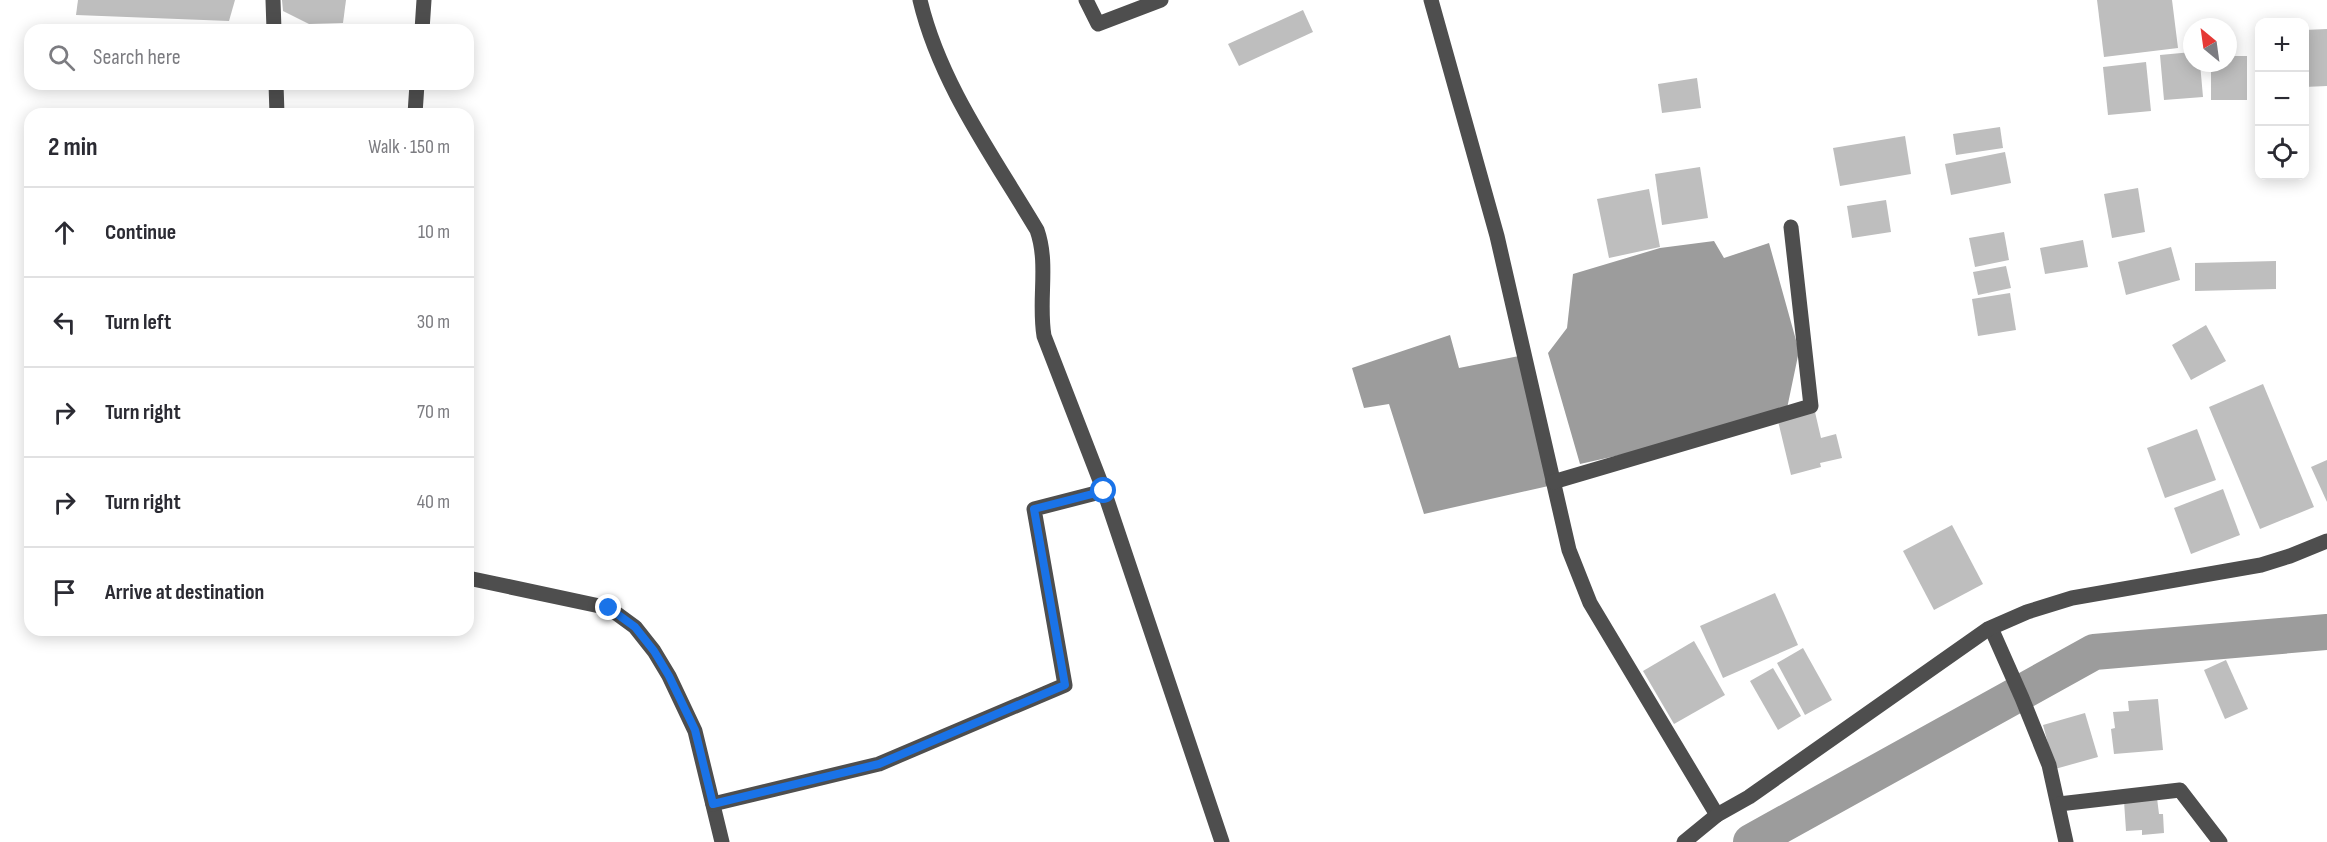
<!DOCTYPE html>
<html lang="en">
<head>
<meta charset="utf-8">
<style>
  :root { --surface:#fff; --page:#f2f2f3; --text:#2b2b33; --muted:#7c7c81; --line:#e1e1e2 }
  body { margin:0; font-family:"Sofia Sans Condensed",sans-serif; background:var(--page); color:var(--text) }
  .controls { position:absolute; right:18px; top:18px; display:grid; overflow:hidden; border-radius:12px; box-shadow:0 3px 15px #0003 }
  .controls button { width:54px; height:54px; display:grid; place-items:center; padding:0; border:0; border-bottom:2px solid var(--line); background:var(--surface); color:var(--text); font:30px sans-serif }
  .compass { position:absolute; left:2183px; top:18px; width:54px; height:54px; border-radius:50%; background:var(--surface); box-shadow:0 3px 15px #0003; rotate:331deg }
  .stop { position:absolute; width:18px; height:18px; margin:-14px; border:4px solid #1a73e8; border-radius:50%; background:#fff }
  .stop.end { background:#1a73e8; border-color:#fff; box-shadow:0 2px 6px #0008 }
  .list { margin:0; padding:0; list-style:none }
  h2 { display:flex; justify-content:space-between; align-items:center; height:78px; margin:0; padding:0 24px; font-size:26px }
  h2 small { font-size:20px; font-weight:400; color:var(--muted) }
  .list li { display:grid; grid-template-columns:39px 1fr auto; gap:18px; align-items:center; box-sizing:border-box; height:90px; padding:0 24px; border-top:2px solid var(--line) }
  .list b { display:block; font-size:22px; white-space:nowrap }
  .list em { font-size:20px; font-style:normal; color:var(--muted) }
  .icon { flex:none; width:33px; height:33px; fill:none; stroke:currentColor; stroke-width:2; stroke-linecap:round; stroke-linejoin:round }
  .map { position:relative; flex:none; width:2327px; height:842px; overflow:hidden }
  .search { position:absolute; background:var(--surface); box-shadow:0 3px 15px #0003; left:24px; top:24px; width:450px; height:66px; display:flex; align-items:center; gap:15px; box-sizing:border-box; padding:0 21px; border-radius:18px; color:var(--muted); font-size:22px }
  .panel { position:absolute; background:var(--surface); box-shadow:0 3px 15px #0003; left:24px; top:108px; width:450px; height:528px; border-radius:18px }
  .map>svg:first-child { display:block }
  .water { fill:#9c9c9c }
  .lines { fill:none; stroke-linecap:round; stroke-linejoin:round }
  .canal { stroke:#9c9c9c; stroke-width:36 }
  .building { fill:#bebebe }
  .minor { stroke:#4e4e4e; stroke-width:15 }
  .route { stroke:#1a73e8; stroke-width:8 }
</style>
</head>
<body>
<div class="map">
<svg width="2327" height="842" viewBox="0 0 2327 842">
  <rect width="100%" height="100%" fill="#fff"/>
  <g class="water">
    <path d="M1714 241 1724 258 1769 243 1799 351 1785 418 1580 464 1548 353 1567 328 1573 274 1660 248Z"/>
    <path d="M1450 335 1459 368 1524 355 1553 485 1424 514 1389 404 1364 408 1352 368Z"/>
  </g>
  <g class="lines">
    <path class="canal" d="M1751 842 2094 652 2327 632"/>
  </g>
  <g class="building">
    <path d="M78 0H235L229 21 76 15Z"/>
    <path d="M282 0H346L343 23 309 24 283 11Z"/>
    <path d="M2097 0H2172L2178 48 2104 57Z"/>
    <path d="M1303 10 1313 32 1239 66 1228 44Z"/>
    <path d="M2327 29V86L2304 87V30Z"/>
    <path d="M2192 52V63H2200L2203 97 2164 100 2160 55Z"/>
    <path d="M2228 56H2247V100H2211V63H2228Z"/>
    <path d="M2146 62 2151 111 2108 115 2103 67Z"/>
    <path d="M1697 78 1701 108 1662 113 1658 84Z"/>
    <path d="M2000 127 2003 148 1956 155 1953 134Z"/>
    <path d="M1905 136 1911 174 1840 186 1833 148Z"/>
    <path d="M2005 152 2011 183 1951 195 1945 164Z"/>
    <path d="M1700 167 1708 218 1662 225 1655 174Z"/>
    <path d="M2138 188 2145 232 2112 238 2104 194Z"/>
    <path d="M1649 189 1660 247 1609 258 1597 199Z"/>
    <path d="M1886 200 1891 232 1852 238 1847 206Z"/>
    <path d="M2004 232 2009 260 1975 267 1969 238Z"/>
    <path d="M2083 240 2088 267 2045 274 2040 248Z"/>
    <path d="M2171 247 2180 280 2126 295 2118 262Z"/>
    <path d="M2276 261V289L2195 291V263Z"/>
    <path d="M2006 266 2011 288 1978 295 1973 272Z"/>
    <path d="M2010 293 2016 330 1978 336 1972 299Z"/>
    <path d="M2206 325 2226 361 2191 380 2172 345Z"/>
    <path d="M2263 384 2314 507 2260 529 2209 407Z"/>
    <path d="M1815 412 1821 438 1836 434 1842 458 1820 463 1821 467 1791 475 1778 421Z"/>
    <path d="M2197 429 2216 480 2165 498 2147 448Z"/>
    <path d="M2327 460V502L2311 467Z"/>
    <path d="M2223 489 2240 535 2191 554 2174 508Z"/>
    <path d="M1952 525 1983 584 1934 610 1903 551Z"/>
    <path d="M1775 593 1798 645 1723 678 1700 626Z"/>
    <path d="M1694 641 1725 695 1674 724 1643 671Z"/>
    <path d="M1803 648 1832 700 1805 715 1777 663Z"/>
    <path d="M2226 660 2248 709 2225 719 2204 670Z"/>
    <path d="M1773 668 1801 716 1778 730 1750 681Z"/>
    <path d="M2158 699 2163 750 2114 754 2111 729 2115 728 2113 712 2129 711 2128 701Z"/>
    <path d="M2085 713 2098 757 2055 769 2043 725Z"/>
    <path d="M2157 798 2159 814H2163L2164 833 2142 835V830L2126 831 2124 801Z"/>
  </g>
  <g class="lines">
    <g class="minor">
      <path d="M273 0 274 30"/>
      <path d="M920 0C940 84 993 156 1037 230 1049 264 1038 300 1044 336L1104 491 1222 842"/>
      <path d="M1086 0 1098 24 1161 0"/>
      <path d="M1431 0 1497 236 1569 550 1590 603 1717 815"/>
      <path d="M422 30 424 0"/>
      <path d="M276 84 277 114"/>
      <path d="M415 114 417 84"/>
      <path d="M1553 482 1811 406 1791 227"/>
      <path d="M468 578 609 608 635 627 654 651 669 676 695 731 722 842"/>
      <path d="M1991 628 2022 698 2049 765 2066 842"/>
      <path d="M713 804 879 764 1065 685 1034 509 1104 491"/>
      <path d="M2059 804 2180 790 2220 842"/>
      <path d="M1684 842 1717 815 1749 797 1988 629 2027 612 2072 598 2261 565 2290 556 2327 541"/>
    </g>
  </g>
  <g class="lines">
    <path class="route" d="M609 608 635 627 654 651 669 676 695 730 713 804 879 764 1065 685 1034 509 1104 491"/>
  </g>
</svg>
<div class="controls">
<button>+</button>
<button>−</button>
<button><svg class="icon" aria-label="locate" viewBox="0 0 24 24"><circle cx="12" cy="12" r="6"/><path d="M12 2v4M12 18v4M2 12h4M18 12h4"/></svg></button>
</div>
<svg class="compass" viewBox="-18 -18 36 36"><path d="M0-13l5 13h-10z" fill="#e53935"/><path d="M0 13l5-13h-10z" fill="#7c7c81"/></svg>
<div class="stop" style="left:1104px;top:491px"></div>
<div class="stop end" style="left:609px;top:608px"></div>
<div class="search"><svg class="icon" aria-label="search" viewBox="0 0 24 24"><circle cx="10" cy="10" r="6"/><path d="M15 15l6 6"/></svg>Search here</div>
<section class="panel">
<h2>2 min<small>Walk · 150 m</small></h2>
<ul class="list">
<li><svg class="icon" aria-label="ahead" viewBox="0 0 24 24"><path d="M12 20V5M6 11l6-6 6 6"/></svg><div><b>Continue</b></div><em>10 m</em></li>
<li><svg class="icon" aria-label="left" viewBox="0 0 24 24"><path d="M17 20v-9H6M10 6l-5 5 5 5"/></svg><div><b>Turn left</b></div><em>30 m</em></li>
<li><svg class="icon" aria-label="right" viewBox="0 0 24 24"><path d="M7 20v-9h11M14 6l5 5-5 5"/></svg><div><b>Turn right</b></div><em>70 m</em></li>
<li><svg class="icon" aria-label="right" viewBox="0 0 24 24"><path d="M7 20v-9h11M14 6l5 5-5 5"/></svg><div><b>Turn right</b></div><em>40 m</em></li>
<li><svg class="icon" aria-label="arrive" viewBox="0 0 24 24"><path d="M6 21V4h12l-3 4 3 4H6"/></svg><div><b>Arrive at destination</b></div></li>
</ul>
</section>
</div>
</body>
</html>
